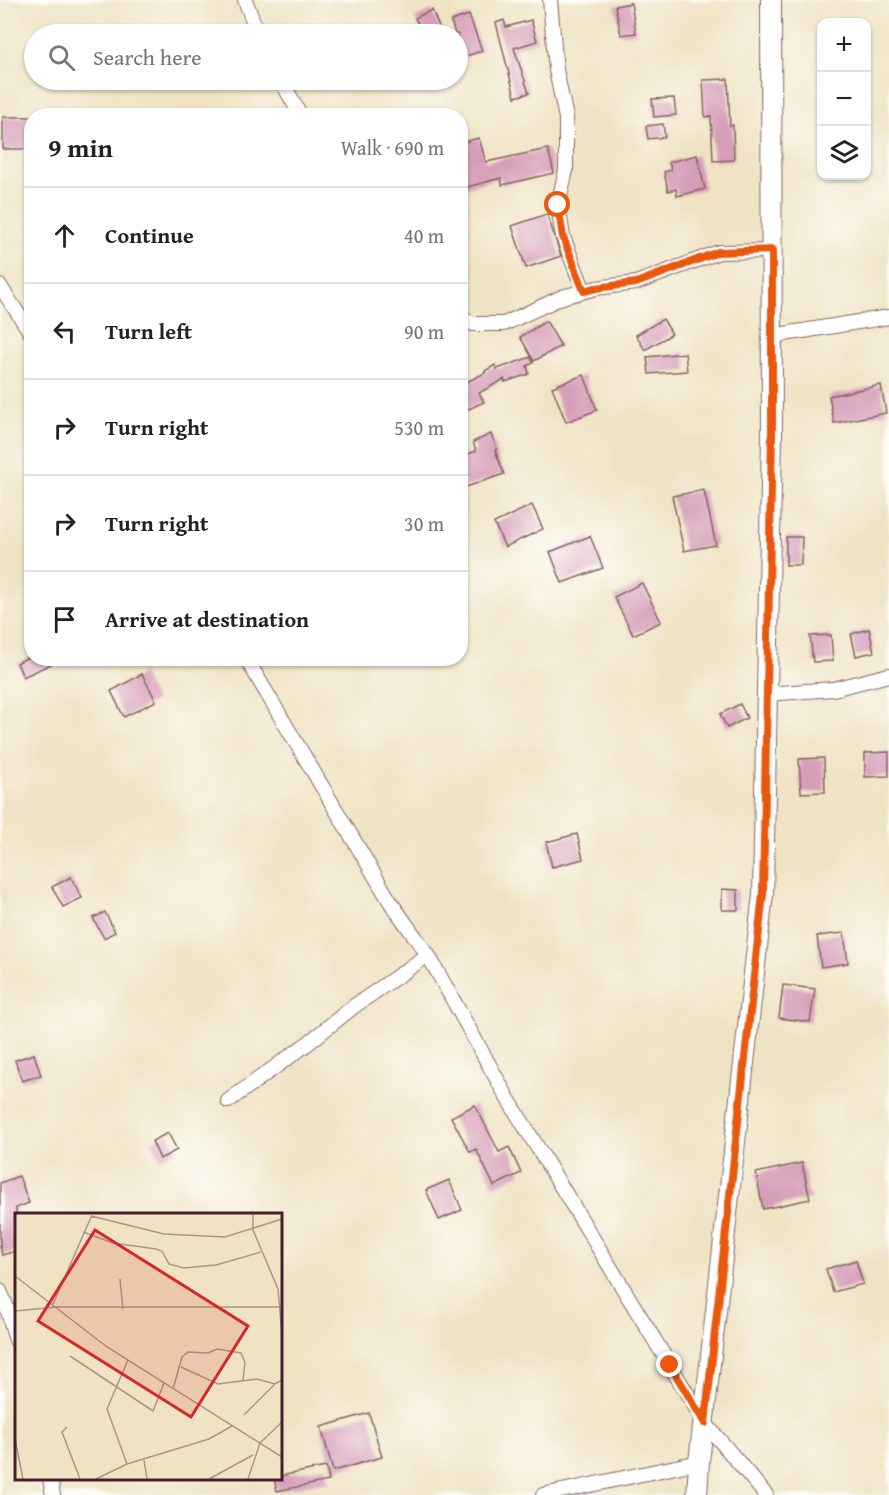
<!DOCTYPE html>
<html lang="en">
<head>
<meta charset="utf-8">
<style>
  :root { --surface:#fff; --page:#f2f2f2; --text:#222; --muted:#767676; --line:#e0e0e0 }
  body { margin:0; font-family:"Gentium Book Plus",serif; background:var(--page); color:var(--text) }
  .controls { position:absolute; right:18px; top:18px; display:grid; overflow:hidden; border-radius:12px; box-shadow:0 2px 4px #0004 }
  .controls button { width:54px; height:54px; display:grid; place-items:center; padding:0; border:0; border-bottom:2px solid var(--line); background:var(--surface); color:var(--text); font:30px sans-serif }
  .stop { position:absolute; width:18px; height:18px; margin:-14px; border:4px solid #ea580c; border-radius:50%; background:#fff }
  .stop.end { background:#ea580c; border-color:#fff; box-shadow:0 2px 6px #0008 }
  .list { margin:0; padding:0; list-style:none }
  h2 { display:flex; justify-content:space-between; align-items:center; height:78px; margin:0; padding:0 24px; font-size:26px }
  h2 small { font-size:20px; font-weight:400; color:var(--muted) }
  .list li { display:grid; grid-template-columns:39px 1fr auto; gap:18px; align-items:center; box-sizing:border-box; height:96px; padding:0 24px; border-top:2px solid var(--line) }
  .list b { display:block; font-size:22px; white-space:nowrap }
  .list em { font-size:20px; font-style:normal; color:var(--muted) }
  .icon { flex:none; width:33px; height:33px; fill:none; stroke:currentColor; stroke-width:2; stroke-linecap:round; stroke-linejoin:round }
  .map { position:relative; flex:none; width:889px; height:1495px; overflow:hidden }
  .search { position:absolute; background:var(--surface); box-shadow:0 2px 4px #0004; left:24px; top:24px; width:444px; height:66px; display:flex; align-items:center; gap:15px; box-sizing:border-box; padding:0 21px; border-radius:33px; color:var(--muted); font-size:22px }
  .panel { position:absolute; background:var(--surface); box-shadow:0 2px 4px #0004; left:24px; top:108px; width:444px; height:558px; border-radius:24px }
  .map>svg:first-child { display:block }
  .building { fill:#d69cb8 }
  .lines { fill:none; stroke-linecap:round; stroke-linejoin:round }
  .minor-casing { stroke:#846461; stroke-width:16 }
  .secondary-casing { stroke:#846461; stroke-width:22 }
  .minor { stroke:#fff; stroke-width:14 }
  .secondary { stroke:#fff; stroke-width:20 }
  .route { stroke:#ea580c; stroke-width:8 }
  .inset-road { fill:none; stroke:#ad9587; stroke-width:1.5 }
  .view { fill:#d62828; fill-opacity:0.15; stroke:#d62828; stroke-width:3 }
  .inset-edge { fill:none; stroke:#4a1f2b; stroke-width:3 }
</style>
</head>
<body>
<div class="map">
<svg width="889" height="1495" viewBox="0 0 889 1495">
  <rect width="100%" height="100%" fill="#fdfcf7"/>
  <filter id="ink" filterUnits="userSpaceOnUse"><feTurbulence type="fractalNoise" baseFrequency=".0167" numOctaves="2"/><feDisplacementMap in="SourceGraphic" scale="12" xChannelSelector="R" yChannelSelector="G"/><feConvolveMatrix kernelMatrix="1 2 1 2 8 2 1 2 1" color-interpolation-filters="sRGB"/></filter>
  <filter id="wash" filterUnits="userSpaceOnUse"><feTurbulence type="fractalNoise" baseFrequency=".008" numOctaves="4" result="noise"/><feDisplacementMap in="SourceGraphic" scale="24" xChannelSelector="R" yChannelSelector="G"/><feGaussianBlur stdDeviation="1.35" result="paint"/><feColorMatrix in="noise" values="0 0 0 0 0 0 0 0 0 0 0 0 0 0 0 0 0 1.4 0 .05"/><feComposite in="paint" operator="in"/></filter>
  <g filter="url(#wash)">
    <rect width="100%" height="100%" fill="#efe3c4"/>
    <g id="blocks">
      <!-- building -->
      <g class="building">
        <path d="M 631,3 L 636,33 L 621,35 L 615,6 Z"/>
        <path d="M 432,10 L 440,29 L 428,34 L 423,34 L 415,18 Z"/>
        <path d="M 469,15 L 482,51 L 463,57 L 458,41 L 458,34 L 455,34 L 451,21 Z"/>
        <path d="M 504,20 L 506,27 L 531,20 L 537,41 L 514,48 L 529,93 L 515,97 L 496,23 Z"/>
        <path d="M 728,79 L 730,126 L 733,125 L 734,160 L 713,161 L 711,116 L 705,117 L 703,80 Z"/>
        <path d="M 674,98 L 676,115 L 654,117 L 652,99 Z"/>
        <rect x="3" y="117" width="29" height="32"/>
        <path d="M 663,124 L 665,137 L 648,139 L 646,126 Z"/>
        <path d="M 479,138 L 486,162 L 548,149 L 554,173 L 502,185 L 501,178 L 460,189 L 460,143 Z"/>
        <path d="M 697,155 L 705,189 L 677,196 L 676,189 L 668,191 L 664,172 L 671,170 L 669,162 Z"/>
        <path d="M 547,214 L 561,256 L 526,268 L 512,226 Z"/>
        <path d="M 663,319 L 672,334 L 645,350 L 636,335 Z"/>
        <path d="M 546,321 L 561,346 L 534,361 L 520,337 Z"/>
        <path d="M 685,353 L 687,371 L 649,374 L 647,357 Z"/>
        <path d="M 531,357 L 533,363 L 527,366 L 529,374 L 505,382 L 504,379 L 479,393 L 484,402 L 460,413 L 460,385 L 485,373 L 485,371 L 495,365 L 497,369 Z"/>
        <path d="M 584,375 L 597,410 L 566,422 L 552,387 Z"/>
        <path d="M 881,385 L 886,413 L 834,423 L 829,396 Z"/>
        <path d="M 491,434 L 497,449 L 495,450 L 504,474 L 466,487 L 460,471 L 460,457 L 476,451 L 473,442 Z"/>
        <path d="M 704,490 L 716,545 L 684,551 L 672,496 Z"/>
        <path d="M 532,505 L 543,529 L 505,547 L 494,523 Z"/>
        <path d="M 590,536 L 603,568 L 562,583 L 550,552 Z"/>
        <path d="M 786,537 L 802,537 L 801,565 L 786,565 Z"/>
        <path d="M 642,583 L 661,622 L 633,635 L 614,597 Z"/>
        <path d="M 869,629 L 874,652 L 856,656 L 851,634 Z"/>
        <path d="M 831,635 L 833,661 L 813,662 L 810,636 Z"/>
        <path d="M 26,658 L 64,658 L 23,677 L 17,663 Z"/>
        <path d="M 142,674 L 156,701 L 124,717 L 111,691 Z"/>
        <path d="M 740,704 L 747,718 L 727,728 L 720,714 Z"/>
        <path d="M 889,752 L 889,776 L 865,777 L 865,753 Z"/>
        <path d="M 824,758 L 825,792 L 801,793 L 799,759 Z"/>
        <path d="M 577,834 L 583,859 L 552,867 L 546,842 Z"/>
        <path d="M 71,877 L 82,898 L 63,907 L 52,887 Z"/>
        <path d="M 722,889 L 738,890 L 738,910 L 722,910 Z"/>
        <path d="M 105,912 L 115,932 L 104,938 L 93,918 Z"/>
        <path d="M 844,933 L 848,963 L 821,967 L 817,936 Z"/>
        <path d="M 783,985 L 815,989 L 810,1022 L 779,1018 Z"/>
        <path d="M 34,1054 L 41,1075 L 22,1081 L 15,1060 Z"/>
        <path d="M 475,1105 L 499,1152 L 509,1147 L 521,1173 L 494,1186 L 476,1149 L 470,1152 L 451,1117 Z"/>
        <path d="M 168,1133 L 177,1150 L 160,1159 L 152,1141 Z"/>
        <path d="M 802,1163 L 810,1199 L 763,1209 L 756,1173 Z"/>
        <path d="M 19,1176 L 29,1203 L 16,1208 L 16,1251 L 2,1255 L 0,1246 L 0,1183 Z"/>
        <path d="M 449,1180 L 462,1210 L 439,1220 L 426,1190 Z"/>
        <path d="M 856,1260 L 863,1284 L 833,1292 L 826,1269 Z"/>
        <path d="M 369,1413 L 382,1457 L 333,1471 L 321,1427 Z"/>
        <path d="M 326,1467 L 329,1481 L 277,1491 L 274,1479 L 280,1479 L 280,1476 Z"/>
      </g>
    </g>
  </g>
  <g filter="url(#ink)">
    <use href="#blocks" fill-opacity="0" stroke="#846461" stroke-width="1.5"/>
    <g class="lines">
      <!-- minor casing -->
      <g class="minor-casing">
        <g id="minor">
          <path d="M 245,0 L 258,34"/>
          <path d="M 550,0 L 556,70 L 566,118 L 566,170 L 558,205 L 563,237 L 584,291"/>
          <path d="M 281,80 L 301,116"/>
          <path d="M 0,286 L 32,335"/>
          <path d="M 460,316 L 473,324 L 504,324 L 562,297 L 596,288 L 636,283 L 719,252 L 772,251"/>
          <path d="M 772,336 L 889,317"/>
          <path d="M 246,658 L 391,903 L 428,955 L 508,1099 L 705,1423 L 766,1495"/>
          <path d="M 767,694 L 833,689 L 889,675"/>
          <path d="M 228,1101 L 307,1044 L 353,1007 L 428,955"/>
          <path d="M 0,1291 L 7,1308 L 16,1340"/>
          <path d="M 50,1478 L 53,1495"/>
          <path d="M 543,1495 L 699,1462"/>
        </g>
      </g>
      <!-- secondary casing -->
      <g class="secondary-casing">
        <path id="secondary" d="M 697,1495 L 699,1462 L 763,894 L 772,435 L 771,0"/>
      </g>
      <!-- minor -->
      <use href="#minor" class="minor"/>
      <!-- secondary -->
      <use href="#secondary" class="secondary"/>
    </g>
  </g>
  <g class="lines" filter="url(#ink)">
    <!-- route -->
    <path class="route" d="M 558,205 L 563,237 L 584,291 L 596,288 L 636,283 L 718,252 L 772,250 L 772,435 L 763,894 L 705,1423 L 670,1365"/>
  </g>
  <!-- overview -->
  <g transform="translate(15 1213)">
    <rect width="267" height="267" fill="#efe3c4"/>
    <path class="inset-road" d="M 238,1 L 238,17 L 263,76 L 267,122M 76,3 L 149,21 L 210,24 L 267,6M 68,19 L 98,30 L 141,36 L 147,38 L 154,51 L 169,55 L 201,52 L 246,39M 0,63 L 92,134 L 267,244M 105,66 L 108,96M 38,91 L 77,2M 0,98 L 42,94 L 267,94M 55,143 L 138,198 L 149,170M 166,154 L 203,171 L 242,166 L 260,171 L 267,167M 158,176 L 167,144 L 173,139 L 193,140 L 202,136 L 226,140 L 230,149 L 228,167M 229,202 L 260,171M 52,214 L 47,219 L 65,266M 0,226 L 8,266M 129,247 L 132,266M 112,251 L 92,196 L 113,147M 81,266 L 112,251 L 194,226 L 217,213M 194,266 L 238,242M 233,266 L 245,230 L 267,209"/>
    <path class="view" d="M 80,17 L 233,113 L 176,204 L 23,108 Z"/>
    <rect width="267" height="267" class="inset-edge"/>
  </g>
</svg>
<div class="controls">
<button>+</button>
<button>−</button>
<button><svg class="icon" aria-label="layers" viewBox="0 0 24 24"><path d="M12 4l9 5-9 5-9-5zM3 14l9 5 9-5"/></svg></button>
</div>
<div class="stop" style="left:558px;top:205px"></div>
<div class="stop end" style="left:670px;top:1365px"></div>
<div class="search"><svg class="icon" aria-label="search" viewBox="0 0 24 24"><circle cx="10" cy="10" r="6"/><path d="M15 15l6 6"/></svg>Search here</div>
<section class="panel">
<h2>9 min<small>Walk · 690 m</small></h2>
<ul class="list">
<li><svg class="icon" aria-label="ahead" viewBox="0 0 24 24"><path d="M12 20V5M6 11l6-6 6 6"/></svg><div><b>Continue</b></div><em>40 m</em></li>
<li><svg class="icon" aria-label="left" viewBox="0 0 24 24"><path d="M17 20v-9H6M10 6l-5 5 5 5"/></svg><div><b>Turn left</b></div><em>90 m</em></li>
<li><svg class="icon" aria-label="right" viewBox="0 0 24 24"><path d="M7 20v-9h11M14 6l5 5-5 5"/></svg><div><b>Turn right</b></div><em>530 m</em></li>
<li><svg class="icon" aria-label="right" viewBox="0 0 24 24"><path d="M7 20v-9h11M14 6l5 5-5 5"/></svg><div><b>Turn right</b></div><em>30 m</em></li>
<li><svg class="icon" aria-label="arrive" viewBox="0 0 24 24"><path d="M6 21V4h12l-3 4 3 4H6"/></svg><div><b>Arrive at destination</b></div></li>
</ul>
</section>
</div>
</body>
</html>
